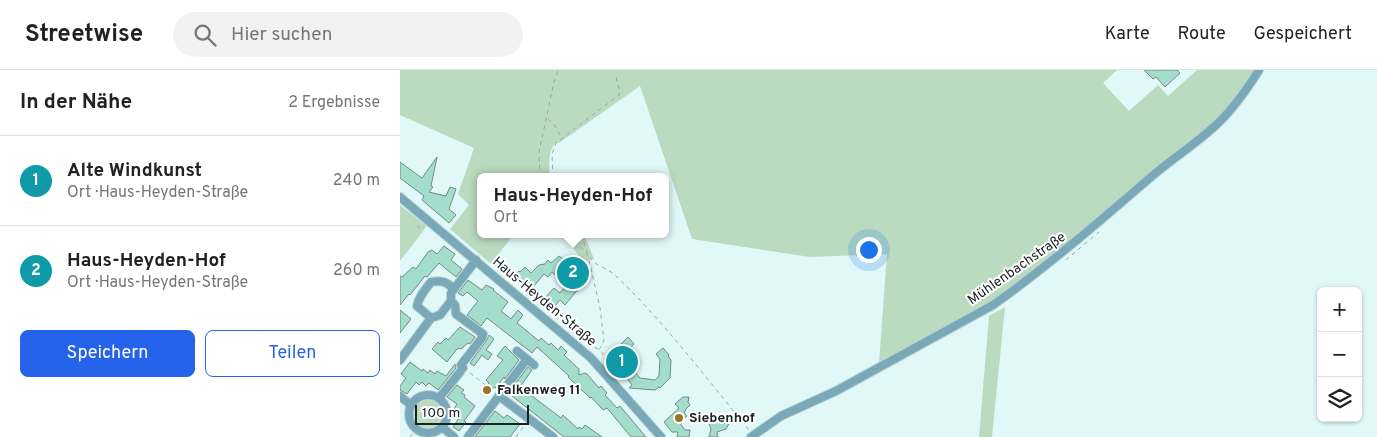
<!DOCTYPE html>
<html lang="de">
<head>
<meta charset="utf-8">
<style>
  :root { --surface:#fff; --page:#f2f2f2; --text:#222; --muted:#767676; --line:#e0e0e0; --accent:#2563eb }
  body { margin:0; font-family:Overpass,sans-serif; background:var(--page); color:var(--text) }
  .controls { position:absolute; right:15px; bottom:15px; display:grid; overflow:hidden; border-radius:8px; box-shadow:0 1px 4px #0004 }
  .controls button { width:45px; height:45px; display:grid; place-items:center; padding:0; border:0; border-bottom:1px solid var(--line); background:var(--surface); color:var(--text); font:25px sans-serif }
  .scale { position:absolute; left:15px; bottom:12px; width:114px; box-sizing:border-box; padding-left:5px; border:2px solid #1a2222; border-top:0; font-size:14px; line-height:18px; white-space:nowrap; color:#1a2222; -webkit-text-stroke:4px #fff; paint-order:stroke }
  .you { position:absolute; left:468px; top:179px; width:18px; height:18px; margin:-12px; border:4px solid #fff; border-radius:50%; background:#1a73e8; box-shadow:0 0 0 8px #1a73e833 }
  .badge { display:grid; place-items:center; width:32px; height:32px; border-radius:50%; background:var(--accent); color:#fff; font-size:16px; font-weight:700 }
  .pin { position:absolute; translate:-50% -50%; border:2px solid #fff; box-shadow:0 1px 5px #0006 }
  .popup { position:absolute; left:77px; top:103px; width:192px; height:65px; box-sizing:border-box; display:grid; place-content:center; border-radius:8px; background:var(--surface); filter:drop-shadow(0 1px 4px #0005); font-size:16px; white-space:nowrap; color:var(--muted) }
  .popup b { font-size:19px; color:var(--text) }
  .popup::after { content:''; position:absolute; left:50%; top:100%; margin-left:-10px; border:10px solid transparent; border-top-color:var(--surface) }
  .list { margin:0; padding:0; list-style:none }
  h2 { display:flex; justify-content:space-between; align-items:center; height:65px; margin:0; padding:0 20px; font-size:21px }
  h2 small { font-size:16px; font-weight:400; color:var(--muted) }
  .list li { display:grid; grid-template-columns:32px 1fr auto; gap:15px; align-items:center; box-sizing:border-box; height:90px; padding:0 20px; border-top:1px solid var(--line) }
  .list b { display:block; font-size:19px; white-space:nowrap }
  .list p { margin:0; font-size:16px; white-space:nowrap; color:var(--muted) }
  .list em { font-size:16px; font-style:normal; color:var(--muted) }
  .actions { display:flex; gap:10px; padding:15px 20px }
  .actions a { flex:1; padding:11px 0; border:1px solid var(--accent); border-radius:8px; text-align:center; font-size:18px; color:var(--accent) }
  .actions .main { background:var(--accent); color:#fff }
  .icon { flex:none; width:28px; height:28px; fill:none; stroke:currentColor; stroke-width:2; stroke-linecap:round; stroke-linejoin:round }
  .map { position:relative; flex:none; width:977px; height:367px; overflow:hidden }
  header { display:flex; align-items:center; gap:30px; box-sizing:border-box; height:70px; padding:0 25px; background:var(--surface); border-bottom:1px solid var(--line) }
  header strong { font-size:24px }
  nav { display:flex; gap:28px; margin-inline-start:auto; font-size:18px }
  .search { width:350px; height:45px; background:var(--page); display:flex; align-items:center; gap:12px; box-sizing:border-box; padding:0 18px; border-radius:28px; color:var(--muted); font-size:19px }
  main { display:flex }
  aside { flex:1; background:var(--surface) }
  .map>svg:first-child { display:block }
  .green { fill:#badbbf }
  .building { fill:#a3ddcb; stroke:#778a84 }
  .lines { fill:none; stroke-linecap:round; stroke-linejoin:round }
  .minor-casing { stroke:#bdd1d1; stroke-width:10 }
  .path { stroke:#97a8a8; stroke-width:1; stroke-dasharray:4 4; stroke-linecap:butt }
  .minor { stroke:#79a9b9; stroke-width:8 }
  .poi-dot { fill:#9e7323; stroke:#fff; stroke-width:2 }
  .labels { text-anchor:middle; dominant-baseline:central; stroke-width:4; stroke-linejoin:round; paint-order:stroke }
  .street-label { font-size:14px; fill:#1a2222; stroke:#fff }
  .poi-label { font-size:14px; font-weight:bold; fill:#1a2222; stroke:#fff; text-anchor:start }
</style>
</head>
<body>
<header>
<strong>Streetwise</strong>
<div class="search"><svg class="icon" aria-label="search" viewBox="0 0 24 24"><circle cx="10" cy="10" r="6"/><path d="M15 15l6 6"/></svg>Hier suchen</div>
<nav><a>Karte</a><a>Route</a><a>Gespeichert</a></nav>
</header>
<main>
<aside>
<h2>In der Nähe<small>2 Ergebnisse</small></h2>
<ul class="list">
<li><span class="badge" style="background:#0f9aa8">1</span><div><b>Alte Windkunst</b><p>Ort · Haus-Heyden-Straße</p></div><em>240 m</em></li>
<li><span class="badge" style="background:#0f9aa8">2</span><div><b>Haus-Heyden-Hof</b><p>Ort · Haus-Heyden-Straße</p></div><em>260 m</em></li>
</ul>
<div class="actions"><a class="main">Speichern</a><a>Teilen</a></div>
</aside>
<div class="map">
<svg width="977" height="367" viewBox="0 0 977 367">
  <rect width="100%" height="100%" fill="#e1f8f8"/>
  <!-- green -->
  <g class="green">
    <path d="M 0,0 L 717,0 L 703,13 L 729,41 L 758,15 L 768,26 L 797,0 L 855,0 L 841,21 L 817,49 L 678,168 L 587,235 L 479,293 L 487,184 L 410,187 L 292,169 L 240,16 L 159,73 L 155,73 C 148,83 149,95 150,107 L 80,107 L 80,164 L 114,164 L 91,194 L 50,159 L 69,135 L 58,124 L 74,78 L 0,45 Z"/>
    <path d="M 0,135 L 27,156 L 0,191 Z"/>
    <path d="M 157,164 L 184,164 L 194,189 L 184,191 L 168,173 Z"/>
    <path d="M 605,237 L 592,367 L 579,367 L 589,246 Z"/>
    <circle cx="28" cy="344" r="14"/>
  </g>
  <!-- building -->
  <g class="building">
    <path d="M 744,0 L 777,0 L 780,3 L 765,17 L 756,7 L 753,9 Z"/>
    <path d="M 37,87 L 31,116 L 33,117 L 29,122 L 46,126 L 50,117 L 56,119 L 49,139 L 56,145 L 49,153 L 22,130 L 24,126 L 0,108 L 0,92 L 22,108 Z"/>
    <path d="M 44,176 L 55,184 L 51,190 L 62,199 L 56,207 L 39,193 L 27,207 L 25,206 L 10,225 L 9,224 L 0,235 L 0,206 L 2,207 L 13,197 L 16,199 L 28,182 L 32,180 L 37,184 Z"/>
    <path d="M 159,186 L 169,194 L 172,190 L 178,195 L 176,198 L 183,203 L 175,212 L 181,216 L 175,223 L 165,235 L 160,230 L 153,238 L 143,230 L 154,218 L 160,223 L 168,213 L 157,203 L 155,205 L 152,202 L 148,207 L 144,204 L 134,216 L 126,210 L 122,215 L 93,194 L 97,189 L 116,204 L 119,201 L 120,202 L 125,197 L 131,203 L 139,195 L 145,194 L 148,190 L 151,193 Z"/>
    <path d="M 68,210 L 82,220 L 86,215 L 94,219 L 93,220 L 108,232 L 101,241 L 111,249 L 118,240 L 123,245 L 117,253 L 139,271 L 141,268 L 149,275 L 151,273 L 158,280 L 161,276 L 167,282 L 164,285 L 179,299 L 179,305 L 185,303 L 187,304 L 199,318 L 201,316 L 207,323 L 205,325 L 217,338 L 220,336 L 246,367 L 231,367 L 207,338 L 203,340 L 191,327 L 190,328 L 186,324 L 168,307 L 169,306 L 137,277 L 132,283 L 87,248 L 81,256 L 67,245 L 78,231 L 67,222 L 63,226 L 58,223 Z"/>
    <path d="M 0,240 L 11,249 L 0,263 Z"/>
    <path d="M 60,257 L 75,267 L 70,274 L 68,273 L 61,279 L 59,278 L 56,280 L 47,292 L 32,279 L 38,272 L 40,274 L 46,268 L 48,270 Z"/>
    <path d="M 89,265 L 94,269 L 86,280 L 92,284 L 88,290 L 82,285 L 74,296 L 70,293 L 86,271 Z"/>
    <path d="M 228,267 L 234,274 L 229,279 L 228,294 L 240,308 L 255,310 L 259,306 L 260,289 L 256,284 L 263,278 L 269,285 L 268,286 L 271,290 L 270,308 L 260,318 L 259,317 L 255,320 L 229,318 L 232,315 L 217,295 L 218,277 Z"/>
    <path d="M 105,276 L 119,290 L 105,309 L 104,307 L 96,318 L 94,317 L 89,323 L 84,320 L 89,313 L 86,310 L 103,290 L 97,286 Z"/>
    <path d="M 10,292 L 22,301 L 23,299 L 28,303 L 30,300 L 35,304 L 37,301 L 46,306 L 55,294 L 56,298 L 38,320 L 29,313 L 26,316 L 22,312 L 19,315 L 16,312 L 7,324 L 0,320 L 0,316 L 6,308 L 1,304 Z"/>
    <path d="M 128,297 L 132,300 L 120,317 L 161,348 L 163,345 L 178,359 L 179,357 L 182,359 L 185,355 L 202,367 L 164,367 L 112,326 L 108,323 Z"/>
    <path d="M 57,315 L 64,320 L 61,323 L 65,325 L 64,327 L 75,336 L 64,351 L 66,352 L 59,361 L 53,357 L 59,348 L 56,345 L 58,342 L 54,339 L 57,334 L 47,327 Z"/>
    <path d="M 283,327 L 289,327 L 288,332 L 290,335 L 286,339 L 284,343 L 287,346 L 282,350 L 281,355 L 285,360 L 290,360 L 289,367 L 277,367 L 278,362 L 272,362 L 264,352 L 279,338 L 275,334 Z"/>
    <path d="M 95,341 L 104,348 L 107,345 L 120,354 L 110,367 L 75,367 Z"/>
    <path d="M 314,348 L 319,350 L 323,349 L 324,353 L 329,354 L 326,359 L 317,362 L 318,367 L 309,367 L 311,359 L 309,354 L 313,352 Z"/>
  </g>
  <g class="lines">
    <!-- minor casing -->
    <g class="minor-casing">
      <g id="minor">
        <path d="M 0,127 L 191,288 L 261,367"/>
        <path d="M 51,231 L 55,235 L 56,244 L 83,264 L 82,268 L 61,295 L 63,298"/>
        <path d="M 31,248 L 17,236 C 19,226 25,220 31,212 C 42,210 47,212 54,219"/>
        <path d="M 117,281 L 134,295"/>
        <path d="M 0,290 L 31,248 L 40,245 L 51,231 L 51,223 L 76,190"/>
        <circle cx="28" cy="344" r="19"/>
        <path d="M 0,326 L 11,335"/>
        <path d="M 99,326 L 153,367"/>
        <path d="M 39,328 L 60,302"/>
        <path d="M 42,357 L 54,367"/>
        <path d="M 68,367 L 127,289"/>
        <path d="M 351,367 L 381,346 L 436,321 L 593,235 C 649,195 700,151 752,106 C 773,88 797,73 817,54 C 834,38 847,19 859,0"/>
      </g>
    </g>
    <!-- path -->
    <g class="path">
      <path d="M 148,49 L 156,57 L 161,68"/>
      <path d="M 140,107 L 139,82 L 154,12 L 158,0"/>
      <path d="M 153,107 L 152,84 L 156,73 L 219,25 L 220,22 L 215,4"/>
      <path d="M 17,156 L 21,159 L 24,157"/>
      <path d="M 171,164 L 188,186 L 200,238 L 204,270 L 201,277 L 197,282"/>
      <path d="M 183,164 C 184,177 188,190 200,196 C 206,199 211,201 216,206 C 265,253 306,308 349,360"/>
      <path d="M 666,190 L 699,162"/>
      <path d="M 187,275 C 197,277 205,281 205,293"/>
      <path d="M 70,303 L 93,321"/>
      <path d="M 10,367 L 16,359"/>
      <path d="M 116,367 L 124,356"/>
    </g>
    <!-- minor -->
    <use href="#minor" class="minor"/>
  </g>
  <!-- markers -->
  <g class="poi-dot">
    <circle cx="87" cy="320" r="5"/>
    <circle cx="279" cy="348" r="5"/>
  </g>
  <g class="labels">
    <!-- street labels -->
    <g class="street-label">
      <text transform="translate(617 199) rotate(-35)">Mühlenbachstraße</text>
      <text transform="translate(144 232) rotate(40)">Haus-Heyden-Straße</text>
    </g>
    <!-- poi labels -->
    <g class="poi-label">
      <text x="97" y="320">Falkenweg 11</text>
      <text x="289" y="348">Siebenhof</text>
    </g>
  </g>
</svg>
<div class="controls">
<button>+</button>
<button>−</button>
<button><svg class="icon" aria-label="layers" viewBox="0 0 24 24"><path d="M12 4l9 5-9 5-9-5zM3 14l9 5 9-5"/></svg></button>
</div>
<div class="scale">100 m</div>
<div class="you"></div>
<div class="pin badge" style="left:222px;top:292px;background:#0f9aa8">1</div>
<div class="pin badge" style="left:173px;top:203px;background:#0f9aa8">2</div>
<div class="popup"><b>Haus-Heyden-Hof</b>Ort</div>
</div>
</main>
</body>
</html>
